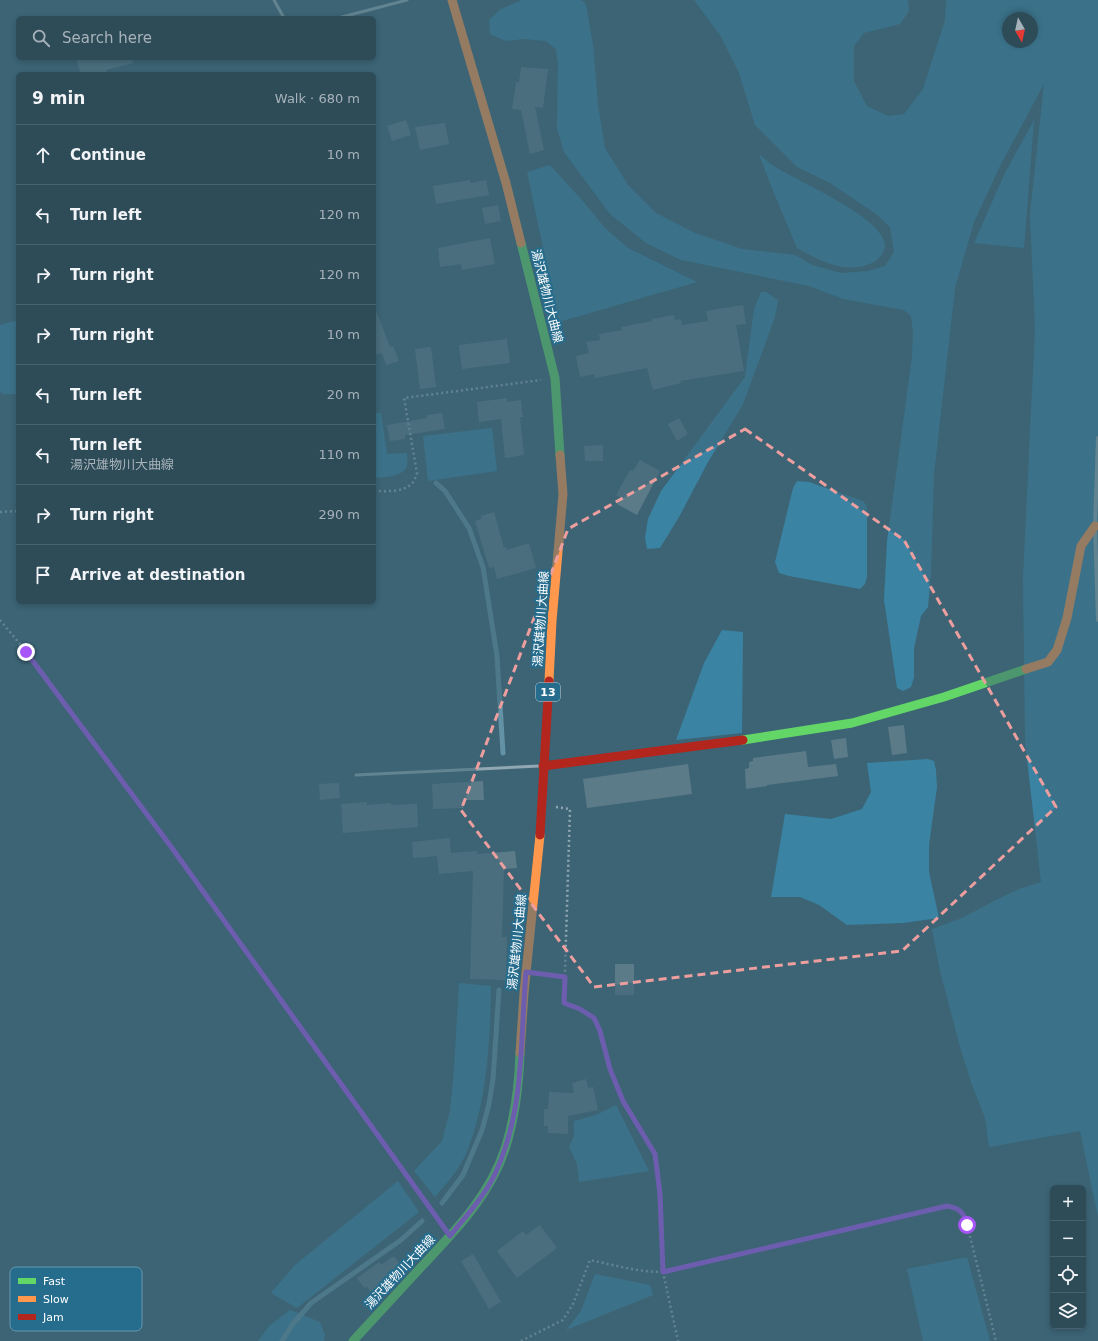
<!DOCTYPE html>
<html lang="en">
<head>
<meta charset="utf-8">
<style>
  :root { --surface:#2e4b58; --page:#36525e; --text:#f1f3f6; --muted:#a7b3ba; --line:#49636e }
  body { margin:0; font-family:"DejaVu Sans","Noto Sans JP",sans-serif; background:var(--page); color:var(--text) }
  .controls { position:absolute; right:12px; bottom:12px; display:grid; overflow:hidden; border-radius:6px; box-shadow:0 2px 6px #0003 }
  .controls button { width:36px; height:36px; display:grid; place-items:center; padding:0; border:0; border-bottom:1px solid var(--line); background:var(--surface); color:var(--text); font:20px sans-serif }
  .compass { position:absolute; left:1002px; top:12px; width:36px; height:36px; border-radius:50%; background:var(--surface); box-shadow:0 2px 6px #0003; rotate:171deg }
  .stop { position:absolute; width:12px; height:12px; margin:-9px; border:3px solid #a855f7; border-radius:50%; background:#fff }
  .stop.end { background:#a855f7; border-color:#fff; box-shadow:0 1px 4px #0008 }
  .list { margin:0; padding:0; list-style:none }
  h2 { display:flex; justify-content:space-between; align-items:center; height:52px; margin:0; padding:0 16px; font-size:17px }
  h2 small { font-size:13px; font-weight:400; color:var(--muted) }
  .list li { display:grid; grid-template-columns:26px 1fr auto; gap:12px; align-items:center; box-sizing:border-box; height:60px; padding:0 16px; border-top:1px solid var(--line) }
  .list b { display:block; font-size:15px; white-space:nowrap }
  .list p { margin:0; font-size:13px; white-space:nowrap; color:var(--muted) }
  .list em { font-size:13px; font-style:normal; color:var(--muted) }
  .icon { flex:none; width:22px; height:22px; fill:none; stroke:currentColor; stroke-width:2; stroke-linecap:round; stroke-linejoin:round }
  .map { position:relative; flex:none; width:1098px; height:1341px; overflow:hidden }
  .search { position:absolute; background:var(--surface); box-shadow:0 2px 6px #0003; left:16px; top:16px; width:360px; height:44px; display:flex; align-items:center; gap:10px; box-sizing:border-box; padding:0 14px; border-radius:6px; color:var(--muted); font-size:15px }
  .panel { position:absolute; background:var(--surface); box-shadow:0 2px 6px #0003; left:16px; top:72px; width:360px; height:532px; border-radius:6px }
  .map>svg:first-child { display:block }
  .green { fill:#3a83a3; fill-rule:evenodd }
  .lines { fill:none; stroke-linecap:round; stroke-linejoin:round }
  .stream { stroke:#6391a5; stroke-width:5 }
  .building { fill:#5c7b88 }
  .path { stroke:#91a8b2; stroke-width:2.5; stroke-dasharray:2 3; stroke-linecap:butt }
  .lane { stroke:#91a8b2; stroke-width:3 }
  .street { stroke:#91a8b2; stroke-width:4 }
  .fast { stroke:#63d668; stroke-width:9 }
  .slow { stroke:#ff974d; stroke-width:9 }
  .jam { stroke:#b3261e; stroke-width:9 }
  .route { stroke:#a855f7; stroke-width:5 }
  .marked { fill:none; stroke:#ed9e9e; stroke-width:3; stroke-dasharray:8 5; stroke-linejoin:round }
  .labels { text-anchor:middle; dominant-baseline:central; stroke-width:4; stroke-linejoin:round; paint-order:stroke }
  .shield { fill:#256c8d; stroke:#bed3dd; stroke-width:1 }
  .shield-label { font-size:11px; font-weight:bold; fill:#fff }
  .street-label { font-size:12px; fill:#fff; stroke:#256c8d }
  .key { fill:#256c8d; stroke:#6698af; stroke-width:1 }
  .key-label { font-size:11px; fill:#fff }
</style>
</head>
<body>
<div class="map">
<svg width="1098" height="1341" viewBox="0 0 1098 1341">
  <rect width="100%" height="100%" fill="#3d6475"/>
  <!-- green -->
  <g class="green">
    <path d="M 522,0 L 581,0 L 586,4 L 593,45 L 598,105 L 605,148 L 628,185 L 656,213 L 695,233 L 742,249 L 795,255 L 812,265 L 841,273 L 868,271 L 885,266 L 894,252 L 890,227 L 876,214 L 830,183 L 797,167 L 755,125 L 739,73 L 720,35 L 694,0 L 908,0 L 909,11 L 900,24 L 864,33 L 854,46 L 854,81 L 867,106 L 888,116 L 904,114 L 923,89 L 945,20 L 946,0 L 1098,0 L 1098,1217 L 1080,1131 L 989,1147 L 985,1118 L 972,1085 L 960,1047 L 940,971 L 932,929 L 962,918 L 996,900 L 1019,889 L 1041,882 L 1025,741 L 1023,578 L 1035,329 L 1030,214 L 1044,84 L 1000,166 L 974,222 L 955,288 L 934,474 L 931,574 L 928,607 L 921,616 L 914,648 L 914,677 L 911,687 L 903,691 L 897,688 L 884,600 L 887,541 L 912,357 L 913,332 L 911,316 L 904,310 L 843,299 L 809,286 L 681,260 L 646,243 L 610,214 L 564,152 L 557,128 L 558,63 L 556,49 L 546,41 L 524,39 L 506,41 L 490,34 L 489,20 L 501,9 ZM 1008,18 L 1032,18 L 1032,42 L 1008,42 Z"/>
    <path d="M 1034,120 L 1024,248 L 974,243 L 1004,175 Z"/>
    <path d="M 759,154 C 763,157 767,161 771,164 C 793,180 883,216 885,245 C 885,252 879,259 874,262 C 847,276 821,261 797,248 L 771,186 Z"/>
    <path d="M 550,165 L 581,199 L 605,228 L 628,248 L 697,282 L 559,322 L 527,172 Z"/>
    <path d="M 761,292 L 766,292 L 778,300 L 775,317 L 743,404 L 708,462 L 679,517 L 660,548 L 647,549 L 645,538 L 648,519 L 661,491 L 745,377 L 754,309 Z"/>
    <path d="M 18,320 L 18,394 L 4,394 L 0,392 L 0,325 Z"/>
    <path d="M 374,413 L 381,413 L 387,454 L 407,453 C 407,457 408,462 407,466 C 403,477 384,477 374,478 Z"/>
    <path d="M 492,428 L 497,471 L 428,481 L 423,436 Z"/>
    <path d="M 797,481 L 809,482 L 863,501 L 867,506 L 867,577 L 865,584 L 860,589 L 789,576 L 779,573 L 775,562 L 793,488 Z"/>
    <path d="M 722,630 L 743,632 L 742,733 L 676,740 L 704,663 Z"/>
    <path d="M 928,759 L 934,761 L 936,770 L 937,787 L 929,845 L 929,872 L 939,918 L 903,923 L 847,925 L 819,905 L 800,897 L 771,897 L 785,814 L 831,819 L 862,809 L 871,792 L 867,763 Z"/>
    <path d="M 459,983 L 491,986 C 490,1037 488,1089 472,1138 C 469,1144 468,1152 464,1158 C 456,1173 446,1184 435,1197 L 414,1171 L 442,1141 L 450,1111 L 454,1070 Z"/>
    <path d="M 616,1105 L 649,1171 L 579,1182 L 577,1164 L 569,1147 L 574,1136 L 574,1121 L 596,1115 Z"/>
    <path d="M 398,1181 L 419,1212 L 297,1308 L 271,1293 L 295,1265 Z"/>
    <path d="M 967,1257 L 990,1341 L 923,1341 L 907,1269 Z"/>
    <path d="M 595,1274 L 650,1285 L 653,1295 L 566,1330 L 581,1311 Z"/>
    <path d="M 290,1310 L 320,1322 L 325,1335 L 324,1341 L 258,1341 L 269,1326 Z"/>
  </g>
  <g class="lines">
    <!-- stream -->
    <g class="stream">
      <path d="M 436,483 L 445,491 L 469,528 L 483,567 L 497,656 L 503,753"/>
      <path d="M 442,1203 L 463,1175 L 482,1130 L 489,1104 L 493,1079 L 499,990"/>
      <path d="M 282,1341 L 292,1325 L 311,1303 L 401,1240 L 422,1221"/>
    </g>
  </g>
  <!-- building -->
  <g class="building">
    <path d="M 76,58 L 132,58 L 133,63 L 106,70 L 107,74 L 81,74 Z"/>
    <path d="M 521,67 L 548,69 L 543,108 L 535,107 L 544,150 L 530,154 L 521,110 L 512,109 L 516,82 L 519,82 Z"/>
    <path d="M 406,120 L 411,135 L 392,141 L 387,126 Z"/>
    <path d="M 445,123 L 449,144 L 420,150 L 415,127 Z"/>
    <path d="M 470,180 L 471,183 L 486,180 L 489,195 L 436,204 L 433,186 Z"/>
    <path d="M 498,205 L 501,221 L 485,224 L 482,208 Z"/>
    <path d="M 490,238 L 495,264 L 462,270 L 461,264 L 440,267 L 438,248 Z"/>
    <path d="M 743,305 L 746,324 L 736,325 L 744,371 L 680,381 L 681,383 L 653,390 L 647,368 L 595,378 L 594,374 L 580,377 L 576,356 L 589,353 L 586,342 L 600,340 L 599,334 L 622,330 L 621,327 L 652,321 L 652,319 L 674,315 L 675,320 L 681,319 L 682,325 L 708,321 L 706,311 Z"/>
    <path d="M 374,308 L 375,308 L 390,347 L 393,346 L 399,361 L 386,365 L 382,353 L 374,355 Z"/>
    <path d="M 507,339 L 510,363 L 462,369 L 459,345 Z"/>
    <path d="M 431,347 L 436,387 L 420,389 L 415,349 Z"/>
    <path d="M 507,398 L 507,402 L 521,400 L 523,417 L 520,417 L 524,455 L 505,458 L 501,419 L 479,422 L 477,402 Z"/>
    <path d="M 442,413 L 445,429 L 405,435 L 405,439 L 390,441 L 387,425 L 427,418 L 427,415 Z"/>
    <path d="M 679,418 L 688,434 L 677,441 L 668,424 Z"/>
    <path d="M 603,445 L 603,461 L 585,461 L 584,446 Z"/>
    <path d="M 640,460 L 660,471 L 637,515 L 617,504 L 621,498 L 616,495 L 630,470 L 633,471 Z"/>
    <path d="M 494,512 L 504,548 L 506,547 L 507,550 L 529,543 L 536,568 L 497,579 L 494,567 L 489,568 L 475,521 L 481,519 L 481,516 Z"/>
    <path d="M 904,725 L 907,753 L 892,755 L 888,727 Z"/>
    <path d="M 846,738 L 848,757 L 834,759 L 831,740 Z"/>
    <path d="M 806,751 L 808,767 L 836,764 L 838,776 L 767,785 L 767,786 L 746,789 L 745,769 L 749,768 L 749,762 L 753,761 L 753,758 Z"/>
    <path d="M 688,764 L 692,794 L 587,808 L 583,779 Z"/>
    <path d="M 483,781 L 484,800 L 463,800 L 463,808 L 433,809 L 432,784 Z"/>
    <path d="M 339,783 L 340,798 L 320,800 L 319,784 Z"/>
    <path d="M 367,802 L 367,805 L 391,803 L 391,805 L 417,804 L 418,827 L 343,833 L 341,804 Z"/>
    <path d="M 450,838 L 451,853 L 477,851 L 477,854 L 515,851 L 517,868 L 504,869 L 502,937 L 507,937 L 506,980 L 470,979 L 473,871 L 439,874 L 437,856 L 413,858 L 412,842 Z"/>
    <rect x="615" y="964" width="19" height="31"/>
    <path d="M 586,1079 L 588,1088 L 593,1087 L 598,1110 L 568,1116 L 568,1134 L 548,1133 L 548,1126 L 544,1126 L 544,1109 L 548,1109 L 549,1092 L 574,1093 L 572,1083 Z"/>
    <path d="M 540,1225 L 557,1248 L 517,1278 L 497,1251 L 523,1231 L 526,1235 Z"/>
    <path d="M 473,1254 L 501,1302 L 489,1309 L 461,1261 Z"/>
    <path d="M 394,1256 L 402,1267 L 392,1275 L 393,1277 L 371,1293 L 367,1287 L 364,1288 L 357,1278 L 379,1262 L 381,1265 Z"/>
  </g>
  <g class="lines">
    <!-- path -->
    <g class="path">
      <path d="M 374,491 C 386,491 405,493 413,482 C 415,479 416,476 417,473 L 404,398 L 541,380"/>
      <path d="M 0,512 L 18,511"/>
      <path d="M 0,620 L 38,666 L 172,848 L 442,1224"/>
      <path d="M 556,807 L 570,809 L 564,1003 L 580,1009 L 594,1018 L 600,1031 L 610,1069 L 623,1101 L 655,1154 L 660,1194 L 663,1272 L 678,1341"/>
      <path d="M 540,974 L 565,977"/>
      <path d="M 521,1341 L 563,1320 L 573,1304 L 590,1260 C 614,1265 638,1272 663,1272 L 947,1207 L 956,1208 L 965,1216 L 996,1341"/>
    </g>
    <!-- lane -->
    <g class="lane">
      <path d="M 274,0 L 284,18"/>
      <path d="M 338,18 L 407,0"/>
      <path d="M 356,775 L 539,766"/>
    </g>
    <!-- street -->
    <path class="street" d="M 1098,438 L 1095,526 L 1098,620"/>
    <!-- fast -->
    <g class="fast">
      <path d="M 521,243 L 555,378 L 560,455"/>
      <path d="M 743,740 L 852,723 L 944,697 L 1026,669"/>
      <path d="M 353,1341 C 376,1316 400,1290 423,1265 C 456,1230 490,1195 505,1149 C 515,1118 519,1085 520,1053"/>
    </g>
    <!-- slow -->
    <g class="slow">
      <path d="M 452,0 L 506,183 L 521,243"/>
      <path d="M 1026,669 L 1048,662 L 1057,650 L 1067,618 L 1081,546 L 1095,526"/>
      <path d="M 549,681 L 552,621 L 563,494 L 560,455"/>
      <path d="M 520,1053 L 524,993 L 540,835"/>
    </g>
    <!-- jam -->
    <g class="jam">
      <path d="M 543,766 L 743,740"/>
      <path d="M 540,835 L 549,681"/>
    </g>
  </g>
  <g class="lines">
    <!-- route -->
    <path class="route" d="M 26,652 L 172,848 L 450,1236 C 466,1216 484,1197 495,1174 C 525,1110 520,1041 526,972 L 565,977 L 564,1003 L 580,1009 L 594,1018 L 600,1031 L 610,1069 L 623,1101 L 655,1154 L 660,1194 L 663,1272 L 947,1206 C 960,1208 964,1213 967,1225"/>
  </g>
  <!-- marked area -->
  <path d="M0 0H1098V1341H0ZM 745,429 L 904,540 L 1056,807 L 902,951 L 594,987 L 461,810 L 568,529 Z" fill="#3d6475" fill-opacity=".55" fill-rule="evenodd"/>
  <path class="marked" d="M 745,429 L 904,540 L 1056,807 L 902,951 L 594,987 L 461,810 L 568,529 Z"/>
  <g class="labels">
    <!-- shield labels -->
    <rect class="shield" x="536" y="683" width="24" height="18" rx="3"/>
    <g class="shield-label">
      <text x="548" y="692">13</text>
    </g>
    <!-- street labels -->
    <g class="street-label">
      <text transform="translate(547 296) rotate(76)">湯沢雄物川大曲線</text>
      <text transform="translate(541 619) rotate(-86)">湯沢雄物川大曲線</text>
      <text transform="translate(517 942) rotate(-84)">湯沢雄物川大曲線</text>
      <text transform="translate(400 1272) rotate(-47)">湯沢雄物川大曲線</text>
    </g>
  </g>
  <!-- legend -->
  <rect x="10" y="1267" width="132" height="64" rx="6" class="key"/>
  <rect x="18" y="1278" width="18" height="6" fill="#63d668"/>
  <rect x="18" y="1296" width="18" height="6" fill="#ff974d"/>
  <rect x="18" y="1314" width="18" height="6" fill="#b3261e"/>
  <g class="key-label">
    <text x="43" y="1285">Fast</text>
    <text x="43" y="1303">Slow</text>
    <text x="43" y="1321">Jam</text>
  </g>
</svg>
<div class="controls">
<button>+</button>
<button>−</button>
<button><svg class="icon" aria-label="locate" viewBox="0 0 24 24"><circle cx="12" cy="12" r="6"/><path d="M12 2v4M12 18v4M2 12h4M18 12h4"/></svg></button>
<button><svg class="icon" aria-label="layers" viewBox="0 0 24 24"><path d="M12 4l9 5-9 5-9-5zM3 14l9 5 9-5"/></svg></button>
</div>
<svg class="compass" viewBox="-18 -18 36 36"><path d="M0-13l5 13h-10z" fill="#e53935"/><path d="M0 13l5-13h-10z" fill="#a7b3ba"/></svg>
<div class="stop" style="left:967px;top:1225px"></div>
<div class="stop end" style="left:26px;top:652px"></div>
<div class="search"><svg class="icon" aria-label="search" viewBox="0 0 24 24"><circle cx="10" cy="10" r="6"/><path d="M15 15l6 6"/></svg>Search here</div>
<section class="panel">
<h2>9 min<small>Walk · 680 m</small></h2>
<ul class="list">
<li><svg class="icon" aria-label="ahead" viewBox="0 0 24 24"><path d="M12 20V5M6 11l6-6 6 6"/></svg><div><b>Continue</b></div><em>10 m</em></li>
<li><svg class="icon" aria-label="left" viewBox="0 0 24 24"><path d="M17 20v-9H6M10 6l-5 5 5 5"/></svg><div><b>Turn left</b></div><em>120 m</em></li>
<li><svg class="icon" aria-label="right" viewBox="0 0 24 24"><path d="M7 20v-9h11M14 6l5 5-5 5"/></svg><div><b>Turn right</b></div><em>120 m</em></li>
<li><svg class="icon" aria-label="right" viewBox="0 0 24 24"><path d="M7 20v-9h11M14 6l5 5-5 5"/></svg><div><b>Turn right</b></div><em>10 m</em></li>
<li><svg class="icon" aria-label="left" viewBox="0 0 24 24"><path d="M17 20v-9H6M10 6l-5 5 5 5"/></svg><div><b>Turn left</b></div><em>20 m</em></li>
<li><svg class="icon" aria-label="left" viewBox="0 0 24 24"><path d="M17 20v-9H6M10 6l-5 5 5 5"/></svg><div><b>Turn left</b><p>湯沢雄物川大曲線</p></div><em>110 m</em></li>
<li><svg class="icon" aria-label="right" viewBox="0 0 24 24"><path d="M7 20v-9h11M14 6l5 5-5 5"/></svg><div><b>Turn right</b></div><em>290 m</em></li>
<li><svg class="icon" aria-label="arrive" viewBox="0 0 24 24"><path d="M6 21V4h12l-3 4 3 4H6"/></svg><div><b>Arrive at destination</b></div></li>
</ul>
</section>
</div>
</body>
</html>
